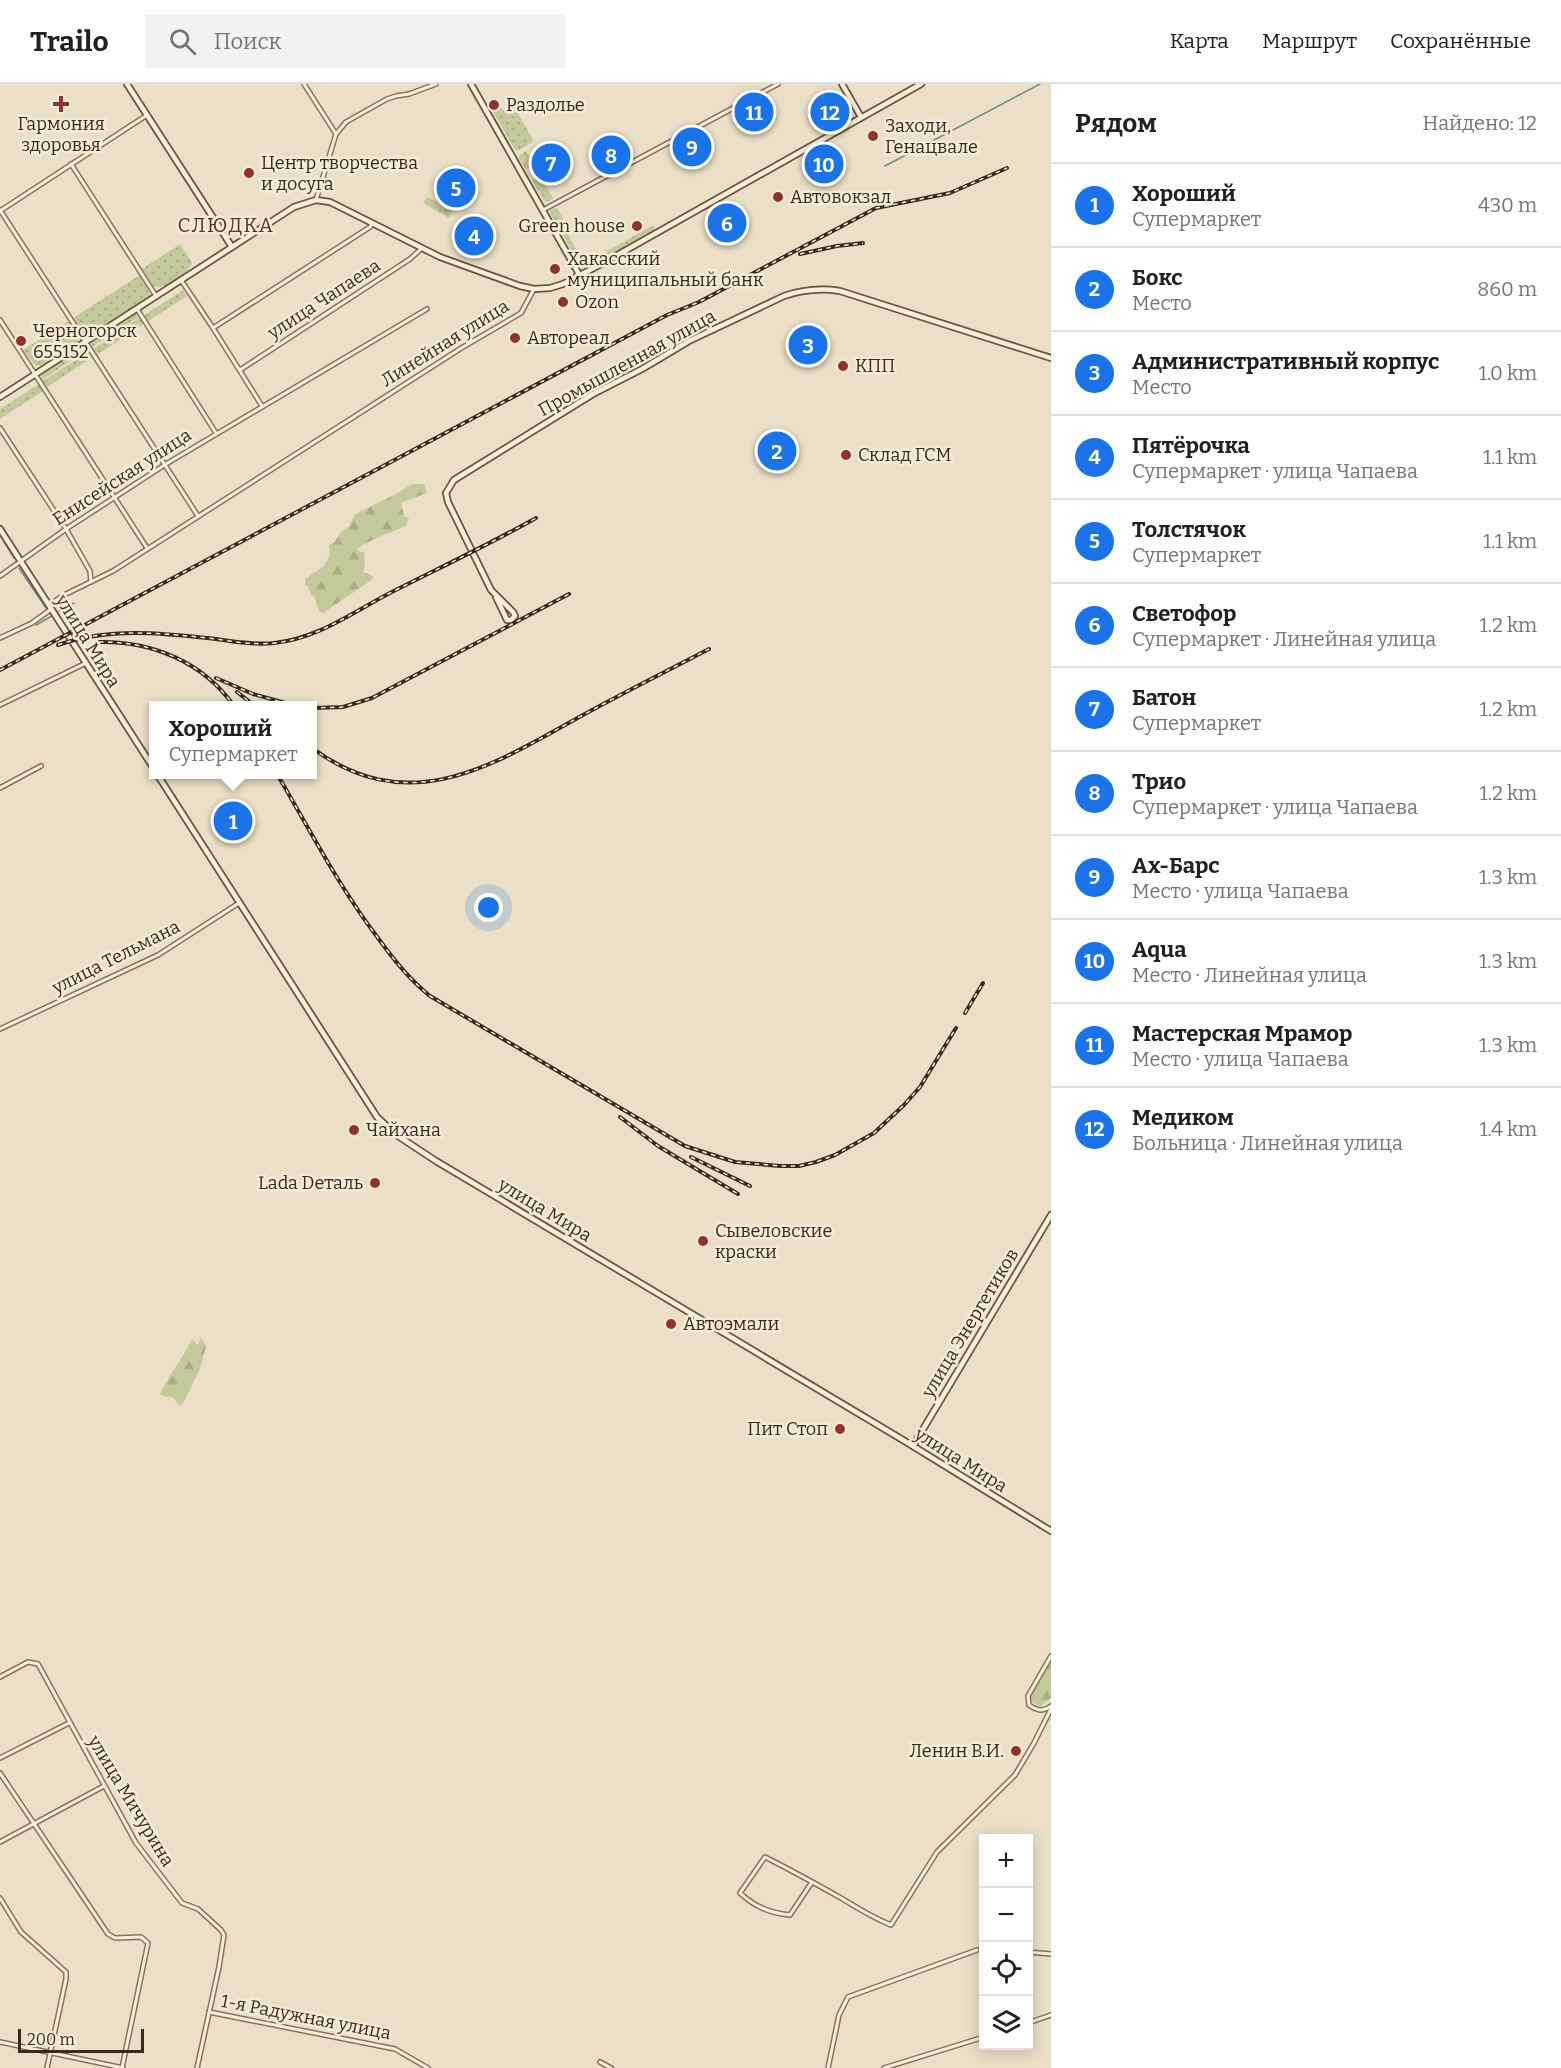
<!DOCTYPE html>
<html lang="ru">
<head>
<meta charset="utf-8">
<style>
  :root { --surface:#fff; --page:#f2f2f2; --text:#202124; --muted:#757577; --line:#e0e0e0; --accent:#1a73e8 }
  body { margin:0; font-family:Bitter,serif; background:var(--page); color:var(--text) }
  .controls { position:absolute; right:18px; bottom:18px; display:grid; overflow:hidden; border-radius:0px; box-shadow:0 3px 15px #0003 }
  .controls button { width:54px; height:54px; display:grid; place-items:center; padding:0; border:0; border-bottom:2px solid var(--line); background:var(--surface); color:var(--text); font:30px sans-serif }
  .scale { position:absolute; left:18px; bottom:15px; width:126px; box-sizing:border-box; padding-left:6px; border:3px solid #372b20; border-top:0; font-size:16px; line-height:21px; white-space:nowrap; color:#372b20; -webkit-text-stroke:4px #f3ebd6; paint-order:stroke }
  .you { position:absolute; left:489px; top:824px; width:21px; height:21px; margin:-15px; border:4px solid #fff; border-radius:50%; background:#1a73e8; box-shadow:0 0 0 9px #1a73e833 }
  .badge { display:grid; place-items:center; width:39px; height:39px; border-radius:50%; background:var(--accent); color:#fff; font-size:20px; font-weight:700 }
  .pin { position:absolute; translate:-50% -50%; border:3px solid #fff; box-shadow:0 2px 6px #0006 }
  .popup { position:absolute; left:149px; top:617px; width:168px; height:78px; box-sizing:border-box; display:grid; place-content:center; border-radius:0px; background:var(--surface); filter:drop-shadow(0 2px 4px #0005); font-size:20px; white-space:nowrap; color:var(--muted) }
  .popup b { font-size:22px; color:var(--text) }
  .popup::after { content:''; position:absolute; left:50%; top:100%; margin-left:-12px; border:12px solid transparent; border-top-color:var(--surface) }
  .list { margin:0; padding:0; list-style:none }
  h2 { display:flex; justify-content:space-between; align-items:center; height:78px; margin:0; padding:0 24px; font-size:26px }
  h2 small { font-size:20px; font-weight:400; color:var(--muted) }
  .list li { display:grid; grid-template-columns:39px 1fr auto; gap:18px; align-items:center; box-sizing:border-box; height:84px; padding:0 24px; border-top:2px solid var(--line) }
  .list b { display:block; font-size:22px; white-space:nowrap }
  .list p { margin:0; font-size:20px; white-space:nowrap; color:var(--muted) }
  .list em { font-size:20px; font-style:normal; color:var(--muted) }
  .icon { flex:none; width:33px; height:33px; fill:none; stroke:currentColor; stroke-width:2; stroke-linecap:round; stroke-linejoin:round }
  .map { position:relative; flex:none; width:1051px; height:1984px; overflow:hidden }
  header { display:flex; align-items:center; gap:36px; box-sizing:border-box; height:84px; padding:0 30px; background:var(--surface); border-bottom:2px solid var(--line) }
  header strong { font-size:28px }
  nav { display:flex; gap:33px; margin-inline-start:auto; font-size:21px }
  .search { width:420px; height:54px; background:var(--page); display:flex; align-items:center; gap:15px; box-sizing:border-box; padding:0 21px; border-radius:0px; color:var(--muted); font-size:22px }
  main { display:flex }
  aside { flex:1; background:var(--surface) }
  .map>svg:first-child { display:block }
  .grass { fill:url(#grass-dots) }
  .forest { fill:url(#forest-firs) }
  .park { fill:url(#park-crowns) }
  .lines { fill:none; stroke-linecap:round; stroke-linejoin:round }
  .stream { stroke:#6f8d86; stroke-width:1.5 }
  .street-casing { stroke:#86735e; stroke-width:6 }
  .secondary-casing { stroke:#685441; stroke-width:8 }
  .street { stroke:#f7eeda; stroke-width:3 }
  .secondary { stroke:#f7eeda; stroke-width:4.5 }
  .rail-casing { stroke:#372b20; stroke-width:4 }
  .rail { stroke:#f3ebd6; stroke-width:1.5; stroke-dasharray:4.5; stroke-linecap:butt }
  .poi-dot { fill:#913232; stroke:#f3ebd6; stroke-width:2 }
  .labels { text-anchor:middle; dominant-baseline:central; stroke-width:5; stroke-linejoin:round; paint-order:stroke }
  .poi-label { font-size:18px; fill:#372b20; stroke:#f3ebd6; text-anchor:start }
  .street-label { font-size:18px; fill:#372b20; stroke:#f3ebd6 }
  .neighbourhood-label { font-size:20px; letter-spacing:1.5px; fill:#613023; stroke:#f3ebd6 }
</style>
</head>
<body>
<header>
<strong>Trailo</strong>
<div class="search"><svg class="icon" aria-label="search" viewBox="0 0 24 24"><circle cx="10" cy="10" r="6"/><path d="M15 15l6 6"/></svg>Поиск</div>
<nav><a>Карта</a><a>Маршрут</a><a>Сохранённые</a></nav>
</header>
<main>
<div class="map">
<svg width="1051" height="1984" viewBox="0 0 1051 1984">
  <defs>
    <pattern id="grass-dots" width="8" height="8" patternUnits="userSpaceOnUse" patternTransform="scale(1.5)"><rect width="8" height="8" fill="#c4c99b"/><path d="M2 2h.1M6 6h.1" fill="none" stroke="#a9ad85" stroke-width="1.8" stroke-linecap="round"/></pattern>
    <pattern id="forest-firs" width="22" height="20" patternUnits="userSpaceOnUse" patternTransform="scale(1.5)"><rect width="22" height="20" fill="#c4c99b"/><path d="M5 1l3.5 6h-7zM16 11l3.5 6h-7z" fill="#a9ad85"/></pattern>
    <pattern id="park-crowns" width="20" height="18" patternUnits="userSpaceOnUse" patternTransform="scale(1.5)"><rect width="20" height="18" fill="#c4c99b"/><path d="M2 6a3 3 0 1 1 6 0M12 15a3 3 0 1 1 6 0" fill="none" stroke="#a9ad85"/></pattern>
  </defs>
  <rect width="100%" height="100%" fill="#ebe0c7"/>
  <!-- grass -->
  <g class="grass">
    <path d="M 514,22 L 532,54 L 533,58 L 519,66 L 515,66 L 493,28 L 501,23 L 503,26 Z"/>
    <path d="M 526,67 L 553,114 L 547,118 L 544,117 L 532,97 L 535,93 L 530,84 L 525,85 L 519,74 L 520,71 Z"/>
    <path d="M 554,124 L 558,125 L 563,135 L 561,138 L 582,176 L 587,178 L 598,173 L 600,177 L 588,181 L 578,177 L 550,129 L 550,126 Z"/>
    <path d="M 653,141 L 655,145 L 606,174 L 603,173 L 604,169 Z"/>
    <path d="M 180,160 L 192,179 C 188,190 167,204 154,203 L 142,185 Z"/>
    <path d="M 140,191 L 149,205 L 150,212 L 88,251 L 84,250 L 73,234 Z"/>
    <path d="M 183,206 L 187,212 L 147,238 L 143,232 Z"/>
    <path d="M 134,230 L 139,233 L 92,263 L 92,258 Z"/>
    <path d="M 139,234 L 144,240 L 97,271 L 93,265 Z"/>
    <path d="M 69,237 L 78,251 L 79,258 L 39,282 L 35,281 L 23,266 Z"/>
    <path d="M 82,264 L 87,266 L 42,296 L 41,291 Z"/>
    <path d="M 88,268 L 92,274 L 47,303 L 43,297 Z"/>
    <path d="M 39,300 L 43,307 L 0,335 L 0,325 Z"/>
  </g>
  <!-- forest -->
  <g class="forest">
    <path d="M 412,400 L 424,400 L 427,409 L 401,419 L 404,432 L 409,434 L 406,442 C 396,446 363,459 357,465 L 360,468 L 364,468 L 365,480 L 363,488 L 373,492 L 373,495 L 323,529 L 319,527 L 314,512 L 311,511 L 308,502 L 305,501 L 305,495 L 324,482 L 330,471 L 329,461 L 334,459 L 340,449 L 349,442 L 355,430 L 394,411 Z"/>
    <path d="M 201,1253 L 206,1262 L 200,1285 L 182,1321 L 179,1322 L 174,1314 L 160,1311 C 168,1291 183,1275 192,1255 L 198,1261 Z"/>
    <path d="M 1051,1575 L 1051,1614 L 1040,1623 L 1032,1618 L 1030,1613 Z"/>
  </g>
  <!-- park -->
  <path class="park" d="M 427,113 L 453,127 L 449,134 L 423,119 Z"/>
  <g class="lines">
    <!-- stream -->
    <g class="stream">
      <path d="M 885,82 L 1040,0"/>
      <path d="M 0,451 L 14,474"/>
      <path d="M 19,484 L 46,524"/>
      <path d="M 59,527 L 74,519"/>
      <path d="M 36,541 L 52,532"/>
    </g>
    <!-- street casing -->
    <g class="street-casing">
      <g id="street">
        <path d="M 304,0 L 336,50"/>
        <path d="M 71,80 L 156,212"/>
        <path d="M 316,116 L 336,50 L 346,38 L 387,15 L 396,12 L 409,10 L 436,0"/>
        <path d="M 0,126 L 198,432"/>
        <path d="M 543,126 L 778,0"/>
        <path d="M 0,127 L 147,31"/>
        <path d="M 181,196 L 213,244 L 262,322"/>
        <path d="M 137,225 L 216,349"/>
        <path d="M 0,236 L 147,464"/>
        <path d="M 213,244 L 370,143 L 373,139"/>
        <path d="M 240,286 L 410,175 L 422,164"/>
        <path d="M 0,344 L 66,445 L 90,487 L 91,498"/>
        <path d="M 0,492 L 66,445 L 166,380 L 427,225"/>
        <path d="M 49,521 L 64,511 L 113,487 L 463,263 L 521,229 L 534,205"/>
        <path d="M 0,554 L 32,539 L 50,526"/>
        <path d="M 0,621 L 86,579"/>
        <path d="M 0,704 L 41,682"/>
        <path d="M 0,945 L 158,871 L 239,819"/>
        <path d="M 1051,1572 L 1028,1612 L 1029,1621 C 1038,1627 1042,1628 1051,1622"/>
        <path d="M 0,1593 L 28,1578 L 38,1580 L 136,1759 L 182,1819 L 198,1825 L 221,1846 L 224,1851 L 219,1883 L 197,1984"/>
        <path d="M 0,1674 L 69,1639"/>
        <path d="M 0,1689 L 108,1850 L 115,1854 L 141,1853 L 148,1859 L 122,1984"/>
        <path d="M 0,1758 L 104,1702"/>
        <path d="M 812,1798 L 790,1831 C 770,1829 755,1823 740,1809 L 765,1773 C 791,1786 816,1800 841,1814 C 857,1824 874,1834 891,1841 L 937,1768 L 1015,1691 L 1034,1659 L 1051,1625"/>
        <path d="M 0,1814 L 21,1848 L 66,1888 L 66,1895 L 47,1984"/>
        <path d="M 1028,1868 L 1051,1870"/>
        <path d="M 209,1928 L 395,1965 L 428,1984"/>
        <path d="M 1028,1939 L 1051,1931"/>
        <path d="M 0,1958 L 123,1984"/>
        <path d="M 600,1978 L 611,1984"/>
        <path d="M 828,1984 L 839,1931 L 848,1913 L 977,1866"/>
        <path d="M 884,1984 L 984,1953"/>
      </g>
    </g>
    <!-- secondary casing -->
    <g class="secondary-casing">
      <g id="secondary">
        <path d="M 127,0 L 232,163"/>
        <path d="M 471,0 L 580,192"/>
        <path d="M 842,0 L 861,33"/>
        <path d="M 0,313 L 294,123 L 316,116 L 330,118 L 440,173 L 520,202 L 534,205 L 550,204 L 563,200 L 605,178 L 921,0"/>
        <path d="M 0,445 L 154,685"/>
        <path d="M 496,513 L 507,536 L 511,536 L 515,532 L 513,528 L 491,506 L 448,418 L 446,409 L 454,396 L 593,310 L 642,285 L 689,257 L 784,212 C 802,206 821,204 840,207 L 1051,274"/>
        <path d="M 157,690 L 377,1033 L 395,1050 L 436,1077 L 903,1356 L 1051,1447"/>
        <path d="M 913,1362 L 1051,1131"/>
      </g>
    </g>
    <!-- street -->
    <use href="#street" class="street"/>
    <!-- secondary -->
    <use href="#secondary" class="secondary"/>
    <!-- rail casing -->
    <g class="rail-casing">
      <g id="rail">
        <path d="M 800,170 L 837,162 L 863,159"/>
        <path d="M 99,558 C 152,557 203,578 234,622"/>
        <path d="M 58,561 C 110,543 162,549 216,555 C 235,558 255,561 274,559 C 317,555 353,528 390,509 C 439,484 488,461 536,434"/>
        <path d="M 0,586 L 667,231 L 699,218 L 876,124 L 950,109 L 1007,84"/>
        <path d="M 216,594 L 253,610 L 296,622"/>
        <path d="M 237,608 L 255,622"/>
        <path d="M 312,624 L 343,623 L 372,614 L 569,510"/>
        <path d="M 312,664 C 410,736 493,681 583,631 C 625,608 667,587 709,565"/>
        <path d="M 277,690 C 310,746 339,803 378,854 C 394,876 409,895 430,912 L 685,1062 L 735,1078 L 780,1082 L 799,1082 L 816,1078 L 835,1071 L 874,1049 L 904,1021 L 920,1003 L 956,944"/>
        <path d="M 965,929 L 983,899"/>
        <path d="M 620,1033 L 658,1062 L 738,1110"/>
        <path d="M 691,1073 L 750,1102"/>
      </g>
    </g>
    <!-- rail -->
    <use href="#rail" class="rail"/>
  </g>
  <!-- markers -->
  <g class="poi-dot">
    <path d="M58 11h6v6h6v6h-6v6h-6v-6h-6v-6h6z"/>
    <circle cx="494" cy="21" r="6"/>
    <circle cx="873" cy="52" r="6"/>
    <circle cx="249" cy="89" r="6"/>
    <circle cx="778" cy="113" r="6"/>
    <circle cx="637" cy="142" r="6"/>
    <circle cx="555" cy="185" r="6"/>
    <circle cx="563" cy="218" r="6"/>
    <circle cx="515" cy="254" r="6"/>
    <circle cx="21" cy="257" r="6"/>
    <circle cx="843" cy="282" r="6"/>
    <circle cx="846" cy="371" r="6"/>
    <circle cx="354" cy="1046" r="6"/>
    <circle cx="375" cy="1099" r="6"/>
    <circle cx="703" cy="1157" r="6"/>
    <circle cx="671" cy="1240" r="6"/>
    <circle cx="840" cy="1345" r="6"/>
    <circle cx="1016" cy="1667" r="6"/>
  </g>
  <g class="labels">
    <!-- poi labels -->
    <g class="poi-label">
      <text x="506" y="21">Раздолье</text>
      <text x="61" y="40" text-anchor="middle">Гармония<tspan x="61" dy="21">здоровья</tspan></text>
      <text x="885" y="42">Заходи,<tspan x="885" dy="21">Генацвале</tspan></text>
      <text x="261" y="79">Центр творчества<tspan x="261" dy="21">и досуга</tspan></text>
      <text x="790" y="113">Автовокзал</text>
      <text x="625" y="142" text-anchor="end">Green house</text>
      <text x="567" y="175">Хакасский<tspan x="567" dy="21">муниципальный банк</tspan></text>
      <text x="575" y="218">Ozon</text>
      <text x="33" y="247">Черногорск<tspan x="33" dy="21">655152</tspan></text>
      <text x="527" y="254">Автореал</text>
      <text x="855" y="282">КПП</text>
      <text x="858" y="371">Склад ГСМ</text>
      <text x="366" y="1046">Чайхана</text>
      <text x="363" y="1099" text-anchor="end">Lada Dеталь</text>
      <text x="715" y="1147">Сывеловские<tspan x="715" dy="21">краски</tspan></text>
      <text x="683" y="1240">Автоэмали</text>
      <text x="828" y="1345" text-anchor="end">Пит Стоп</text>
      <text x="1004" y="1667" text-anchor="end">Ленин В.И.</text>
    </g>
    <!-- street labels -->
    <g class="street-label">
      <text transform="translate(324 215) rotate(-33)">улица Чапаева</text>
      <text transform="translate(445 259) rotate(-32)">Линейная улица</text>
      <text transform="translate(627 279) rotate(-29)">Промышленная улица</text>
      <text transform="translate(122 393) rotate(-33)">Енисейская улица</text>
      <text transform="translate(88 557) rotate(58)">улица Мира</text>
      <text transform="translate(116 873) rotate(-27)">улица Тельмана</text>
      <text transform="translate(545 1126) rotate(31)">улица Мира</text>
      <text transform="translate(970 1239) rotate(-59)">улица Энергетиков</text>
      <text transform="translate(961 1376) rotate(32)">улица Мира</text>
      <text transform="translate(131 1717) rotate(59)">улица Мичурина</text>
      <text transform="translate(306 1933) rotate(11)">1-я Радужная улица</text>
    </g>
    <!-- neighbourhood labels -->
    <g class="neighbourhood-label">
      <text x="226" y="141">СЛЮДКА</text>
    </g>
  </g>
</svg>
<div class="controls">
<button>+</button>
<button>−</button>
<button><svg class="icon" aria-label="locate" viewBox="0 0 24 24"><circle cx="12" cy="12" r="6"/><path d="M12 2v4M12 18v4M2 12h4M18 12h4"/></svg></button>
<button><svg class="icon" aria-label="layers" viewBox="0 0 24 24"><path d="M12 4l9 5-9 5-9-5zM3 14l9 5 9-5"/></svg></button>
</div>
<div class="scale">200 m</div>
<div class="you"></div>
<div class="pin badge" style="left:233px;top:737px">1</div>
<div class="popup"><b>Хороший</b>Супермаркет</div>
<div class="pin badge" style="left:777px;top:367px">2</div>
<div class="pin badge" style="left:808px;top:261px">3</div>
<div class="pin badge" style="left:474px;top:152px">4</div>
<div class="pin badge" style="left:456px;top:104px">5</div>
<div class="pin badge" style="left:727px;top:139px">6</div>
<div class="pin badge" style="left:551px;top:79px">7</div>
<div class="pin badge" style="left:611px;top:71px">8</div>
<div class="pin badge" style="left:692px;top:63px">9</div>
<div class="pin badge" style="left:824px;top:80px">10</div>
<div class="pin badge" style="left:754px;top:28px">11</div>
<div class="pin badge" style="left:830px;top:28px">12</div>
</div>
<aside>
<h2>Рядом<small>Найдено: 12</small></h2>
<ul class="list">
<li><span class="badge">1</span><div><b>Хороший</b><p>Супермаркет</p></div><em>430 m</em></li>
<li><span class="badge">2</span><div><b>Бокс</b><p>Место</p></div><em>860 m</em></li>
<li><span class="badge">3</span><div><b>Административный корпус</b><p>Место</p></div><em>1.0 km</em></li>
<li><span class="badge">4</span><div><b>Пятёрочка</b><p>Супермаркет · улица Чапаева</p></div><em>1.1 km</em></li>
<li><span class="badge">5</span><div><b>Толстячок</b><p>Супермаркет</p></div><em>1.1 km</em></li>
<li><span class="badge">6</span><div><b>Светофор</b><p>Супермаркет · Линейная улица</p></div><em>1.2 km</em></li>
<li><span class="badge">7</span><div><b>Батон</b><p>Супермаркет</p></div><em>1.2 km</em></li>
<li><span class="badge">8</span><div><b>Трио</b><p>Супермаркет · улица Чапаева</p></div><em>1.2 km</em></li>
<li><span class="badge">9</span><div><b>Ах-Барс</b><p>Место · улица Чапаева</p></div><em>1.3 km</em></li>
<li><span class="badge">10</span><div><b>Aqua</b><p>Место · Линейная улица</p></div><em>1.3 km</em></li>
<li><span class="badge">11</span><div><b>Мастерская Мрамор</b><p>Место · улица Чапаева</p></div><em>1.3 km</em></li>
<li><span class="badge">12</span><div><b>Медиком</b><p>Больница · Линейная улица</p></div><em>1.4 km</em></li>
</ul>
</aside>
</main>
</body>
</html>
